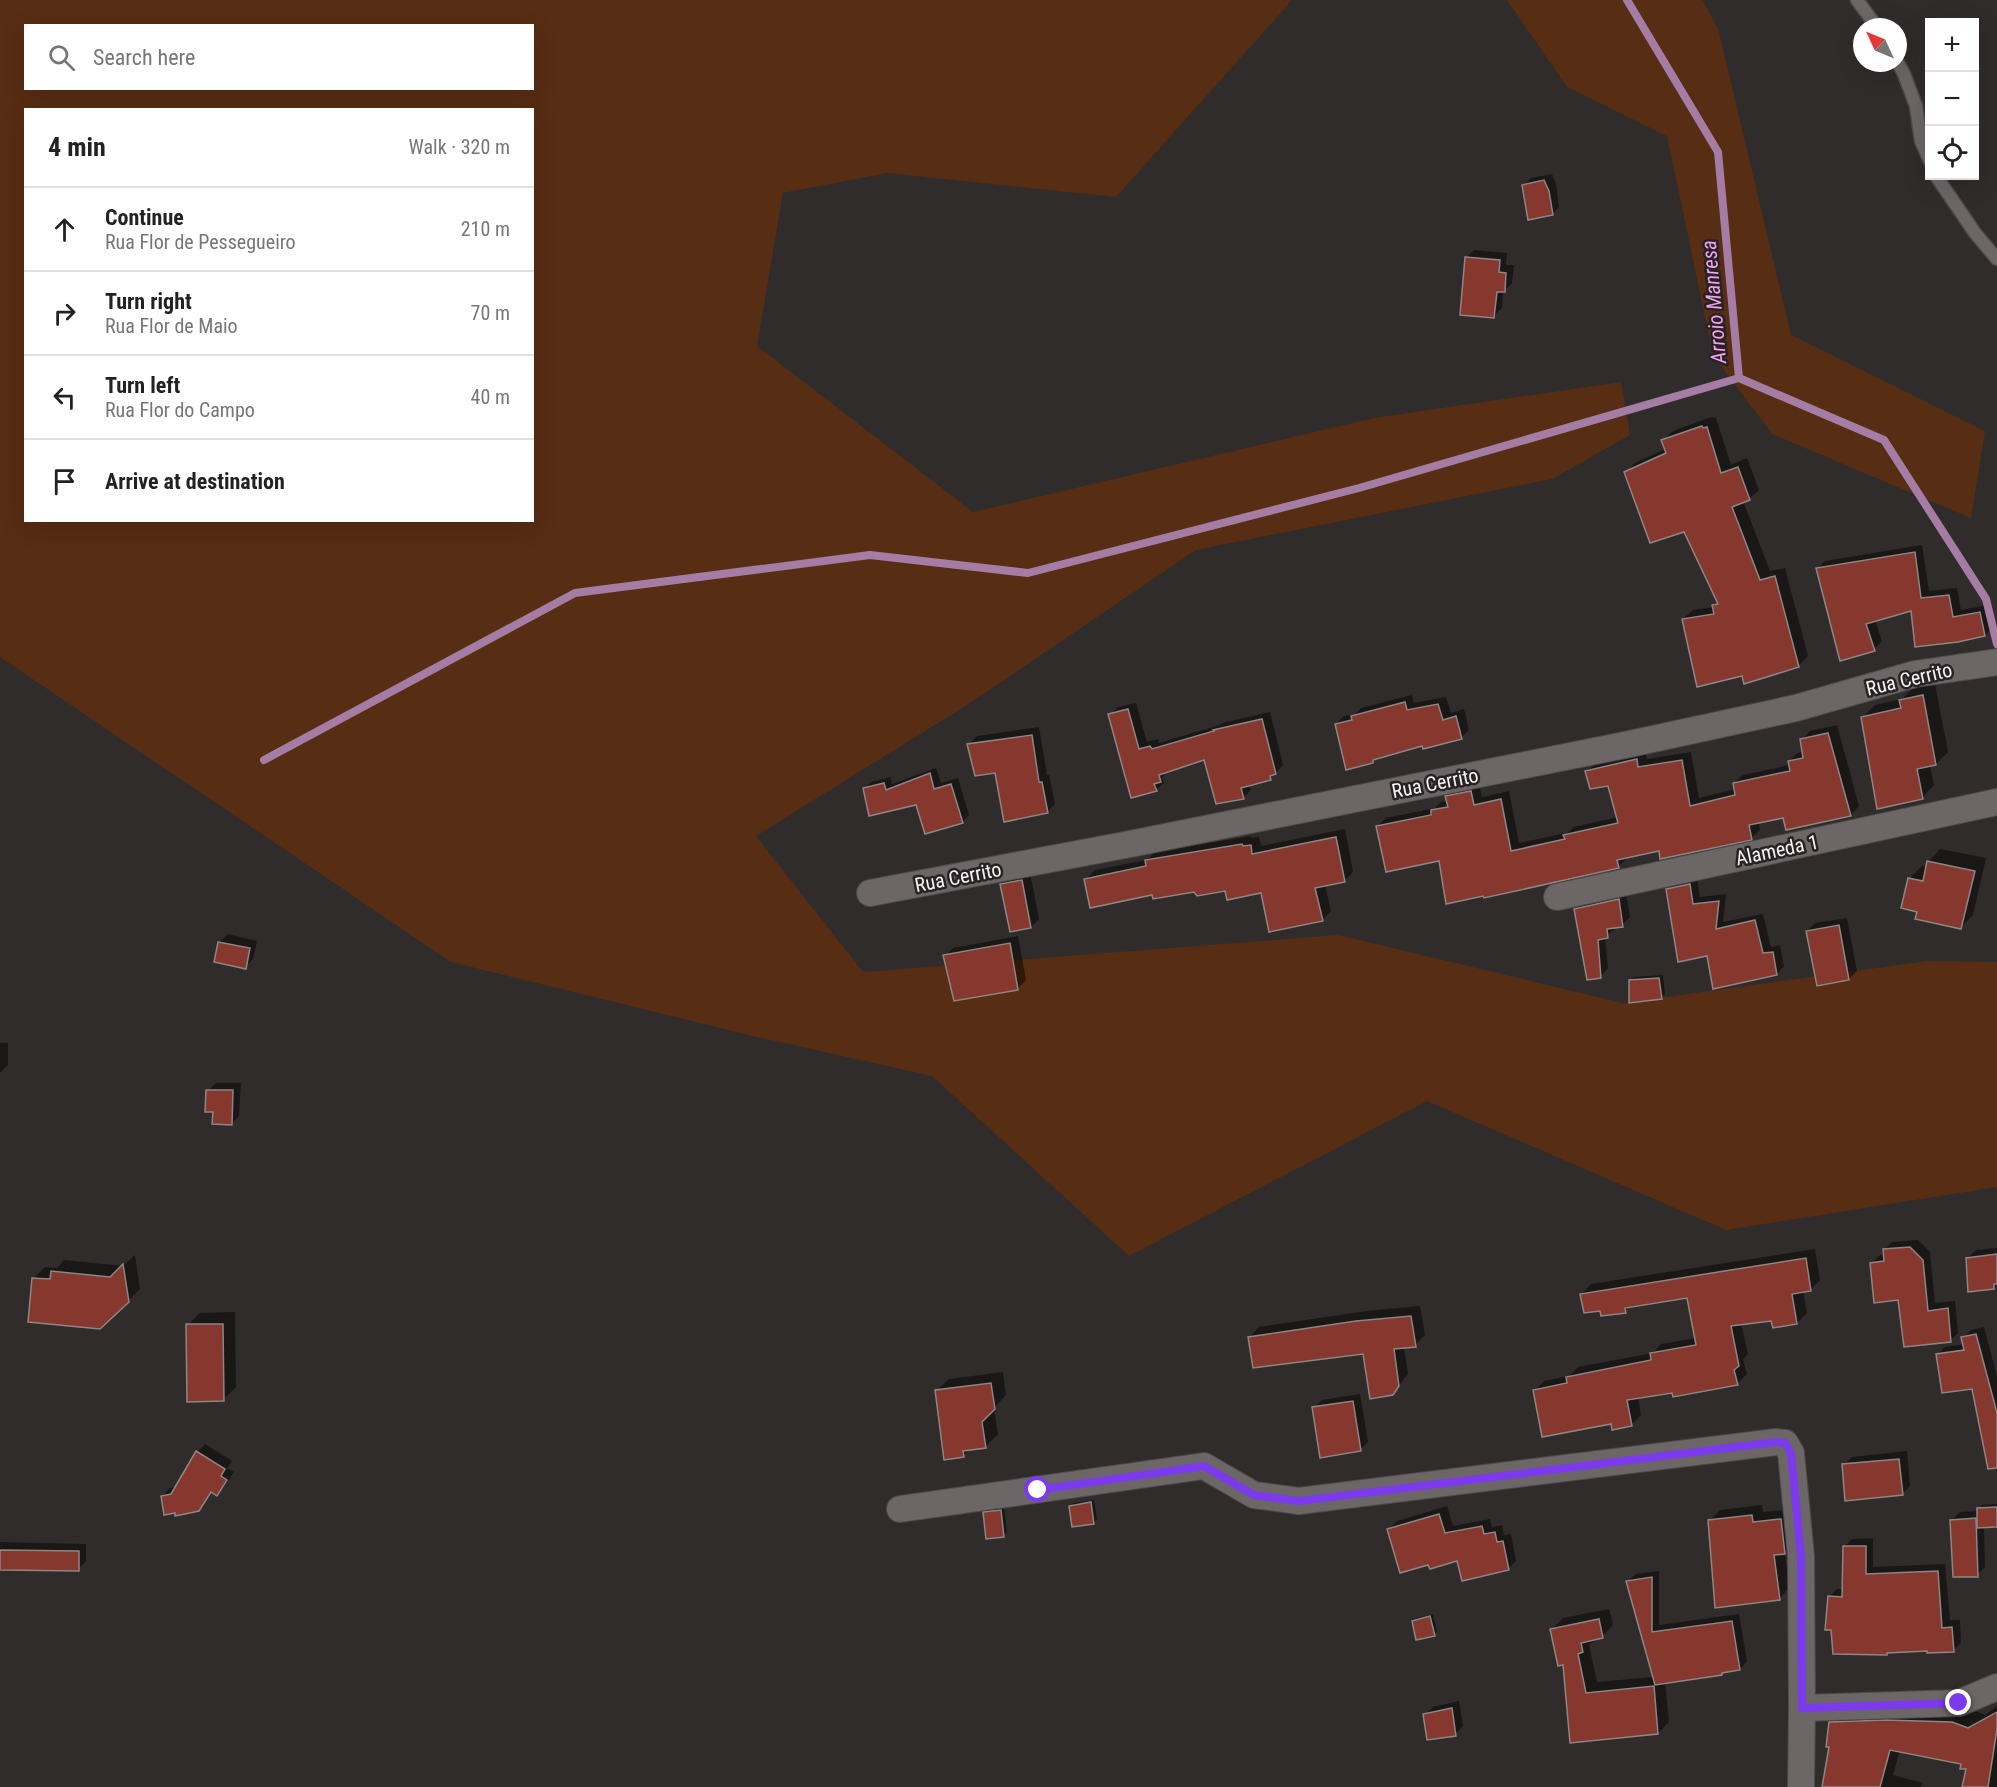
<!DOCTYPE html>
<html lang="en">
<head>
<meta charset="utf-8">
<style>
  :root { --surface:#fff; --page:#f2f2f2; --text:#222; --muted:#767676; --line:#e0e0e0 }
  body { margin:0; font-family:"Roboto Condensed",sans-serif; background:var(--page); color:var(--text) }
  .controls { position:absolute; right:18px; top:18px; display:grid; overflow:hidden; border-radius:0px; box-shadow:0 6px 24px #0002 }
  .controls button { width:54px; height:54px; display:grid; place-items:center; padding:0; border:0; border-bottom:2px solid var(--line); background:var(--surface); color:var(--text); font:30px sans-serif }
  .compass { position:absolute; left:1853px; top:18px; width:54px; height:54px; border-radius:50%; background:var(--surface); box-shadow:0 6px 24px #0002; rotate:314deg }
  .stop { position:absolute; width:18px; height:18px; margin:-14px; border:4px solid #7c3aed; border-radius:50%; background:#fff }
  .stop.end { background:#7c3aed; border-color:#fff; box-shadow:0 2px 6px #0008 }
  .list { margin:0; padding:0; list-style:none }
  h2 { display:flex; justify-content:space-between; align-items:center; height:78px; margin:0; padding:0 24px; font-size:26px }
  h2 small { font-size:20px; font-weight:400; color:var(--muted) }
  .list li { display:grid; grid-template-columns:39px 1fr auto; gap:18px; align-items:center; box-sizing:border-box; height:84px; padding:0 24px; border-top:2px solid var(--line) }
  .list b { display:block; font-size:22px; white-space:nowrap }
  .list p { margin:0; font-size:20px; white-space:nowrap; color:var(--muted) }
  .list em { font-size:20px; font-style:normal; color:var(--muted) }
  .icon { flex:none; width:33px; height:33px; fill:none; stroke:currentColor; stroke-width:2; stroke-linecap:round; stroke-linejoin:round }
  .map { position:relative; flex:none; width:1997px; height:1787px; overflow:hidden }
  .search { position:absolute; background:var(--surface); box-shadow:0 6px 24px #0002; left:24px; top:24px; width:510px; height:66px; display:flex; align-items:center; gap:15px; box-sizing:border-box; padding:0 21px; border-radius:0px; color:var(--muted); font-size:22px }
  .panel { position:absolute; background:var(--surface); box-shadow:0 6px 24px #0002; left:24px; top:108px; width:510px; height:414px; border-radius:0px }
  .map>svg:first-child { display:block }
  .green { fill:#572d13; fill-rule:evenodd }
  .shadow { fill:#0007 }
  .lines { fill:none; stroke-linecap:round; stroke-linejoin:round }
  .stream { stroke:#a57ca3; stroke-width:8 }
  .building { fill:#86372e; stroke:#8d8685; stroke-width:1.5 }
  .service-casing { stroke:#4e4a4a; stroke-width:15 }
  .minor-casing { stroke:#4e4a4a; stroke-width:28 }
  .service { stroke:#6c6666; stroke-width:12 }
  .minor { stroke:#6c6666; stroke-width:26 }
  .route { stroke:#7c3aed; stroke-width:8 }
  .labels { text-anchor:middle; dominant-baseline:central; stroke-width:5; stroke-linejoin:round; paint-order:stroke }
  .street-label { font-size:20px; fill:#f7f3f3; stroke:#272223 }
  .water-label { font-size:21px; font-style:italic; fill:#f4a1f1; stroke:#272223 }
</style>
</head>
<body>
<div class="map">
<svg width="1997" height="1787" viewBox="0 0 1997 1787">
  <rect width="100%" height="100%" fill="#312c2c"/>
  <!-- green -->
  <g class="green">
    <path d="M 0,0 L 1292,0 L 1116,197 L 887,173 L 783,193 L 757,346 L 973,512 L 1374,418 L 1621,382 L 1630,435 L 1552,479 L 1196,550 L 967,705 L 756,836 L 863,972 L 1338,935 L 1623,1003 L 1927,961 L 1997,962 L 1997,1187 L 1726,1230 L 1427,1101 L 1129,1256 L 932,1076 L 753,1036 L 451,962 L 0,657 ZM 26,26 L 532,26 L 532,88 L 26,88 ZM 26,110 L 532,110 L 532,520 L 26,520 Z"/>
    <path d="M 1507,0 L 1702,0 L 1718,28 L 1791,335 L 1985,431 L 1971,518 L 1772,434 L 1713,355 L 1667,136 L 1567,87 Z"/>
  </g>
  <!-- shadow -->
  <g class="shadow">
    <path d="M 1552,174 L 1556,184 L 1559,207 L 1552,214 L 1524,185 L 1531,178 Z"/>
    <path d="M 1474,250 L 1507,253 L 1506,265 L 1514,265 L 1512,283 L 1503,292 L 1502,308 L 1493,316 L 1466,258 Z"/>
    <path d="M 1711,417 L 1716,418 L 1731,465 L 1747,458 L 1759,490 L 1749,499 L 1743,501 L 1770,571 L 1785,568 L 1808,656 L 1798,666 L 1743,674 L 1683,619 L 1693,610 L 1714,607 L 1719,601 L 1685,530 L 1626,472 L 1635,463 L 1666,449 L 1663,440 L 1673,431 Z"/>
    <path d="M 1922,545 L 1929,591 L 1957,588 L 1961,610 L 1988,605 L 1993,627 L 1985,635 L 1913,609 L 1875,620 L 1882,641 L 1874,649 L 1817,569 L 1825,561 Z"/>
    <path d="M 1935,684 L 1948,752 L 1936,764 L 1930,765 L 1934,785 L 1922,798 L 1863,717 L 1875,705 L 1902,699 L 1913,688 Z"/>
    <path d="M 1412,695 L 1414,703 L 1446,697 L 1451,713 L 1464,709 L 1469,730 L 1461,738 L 1423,744 L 1376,758 L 1372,762 L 1336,724 L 1344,716 L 1355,714 L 1361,708 Z"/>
    <path d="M 1136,703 L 1147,742 L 1158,739 L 1159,743 L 1220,725 L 1222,723 L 1270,712 L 1283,765 L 1270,779 L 1249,784 L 1251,790 L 1243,798 L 1205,758 L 1167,771 L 1162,778 L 1164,783 L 1156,790 L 1110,715 L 1118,707 Z"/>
    <path d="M 1837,725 L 1859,806 L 1851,815 L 1787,829 L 1785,816 L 1758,821 L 1760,830 L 1751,838 L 1660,849 L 1626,856 L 1627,858 L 1618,867 L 1440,859 L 1378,826 L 1386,818 L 1435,808 L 1441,802 L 1448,801 L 1447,797 L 1455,788 L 1479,783 L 1482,797 L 1509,791 L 1519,843 L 1567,833 L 1574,827 L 1618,817 L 1609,784 L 1587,772 L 1596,763 L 1645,751 L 1647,759 L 1691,752 L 1699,798 L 1735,789 L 1734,783 L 1743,775 L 1790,765 L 1789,761 L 1798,753 L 1804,752 L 1801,740 L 1810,731 Z"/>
    <path d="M 1039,727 L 1047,775 L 1049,775 L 1055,804 L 1047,812 L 996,771 L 969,744 L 977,736 Z"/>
    <path d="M 936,768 L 941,783 L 958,778 L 969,815 L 962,822 L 918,803 L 864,789 L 871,782 L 891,777 L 892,784 Z"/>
    <path d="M 1345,829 L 1353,872 L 1344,881 L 1325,885 L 1331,911 L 1322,920 L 1262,892 L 1227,889 L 1154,893 L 1086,879 L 1095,870 L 1147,860 L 1155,852 L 1251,836 L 1251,838 L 1259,837 L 1261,846 Z"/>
    <path d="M 1940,849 L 1986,858 L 1973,915 L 1961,927 L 1919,910 L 1909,879 L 1922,866 L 1927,867 L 1928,862 Z"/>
    <path d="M 1030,872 L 1039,919 L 1031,927 L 1001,884 L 1009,876 Z"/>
    <path d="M 1697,877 L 1700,897 L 1726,894 L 1723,922 L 1763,914 L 1771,947 L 1780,945 L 1784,966 L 1777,974 L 1708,954 L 1668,889 L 1676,882 Z"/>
    <path d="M 1626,892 L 1630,917 L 1622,925 L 1615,927 L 1615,929 L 1605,937 L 1608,968 L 1600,977 L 1576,909 L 1584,901 Z"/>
    <path d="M 1847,918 L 1857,971 L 1849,979 L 1807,931 L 1815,923 Z"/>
    <path d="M 228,934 L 257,941 L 253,959 L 245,967 L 220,942 Z"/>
    <path d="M 1018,936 L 1026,980 L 1018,988 L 945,956 L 953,948 Z"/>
    <path d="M 1663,975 L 1665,994 L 1661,998 L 1630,981 L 1634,977 Z"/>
    <path d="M 0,1043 L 8,1043 L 8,1065 L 0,1073 Z"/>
    <path d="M 216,1083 L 241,1083 L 239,1116 L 231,1124 L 214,1111 L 208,1091 Z"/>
    <path d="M 1918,1240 L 1930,1252 L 1935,1303 L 1955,1301 L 1958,1333 L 1950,1341 L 1900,1298 L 1872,1263 L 1880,1255 L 1885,1255 L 1884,1250 L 1892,1242 Z"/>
    <path d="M 1997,1248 L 1997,1285 L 1994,1288 L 1968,1258 L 1976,1250 Z"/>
    <path d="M 1815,1249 L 1820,1280 L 1810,1290 L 1803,1291 L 1807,1313 L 1797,1323 L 1772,1319 L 1741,1323 L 1748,1354 L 1743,1359 L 1747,1374 L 1737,1384 L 1638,1397 L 1641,1415 L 1632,1424 L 1613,1423 L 1535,1390 L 1544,1381 L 1569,1376 L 1578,1367 L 1653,1353 L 1661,1344 L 1696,1338 L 1688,1296 L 1631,1306 L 1625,1311 L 1602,1309 L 1582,1294 L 1591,1284 Z"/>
    <path d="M 135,1255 L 140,1289 L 128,1301 L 34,1278 L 45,1267 L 57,1268 L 64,1260 L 123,1266 Z"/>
    <path d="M 1420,1306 L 1425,1335 L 1415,1345 L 1404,1347 L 1408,1374 L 1392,1394 L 1364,1352 L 1249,1337 L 1259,1327 L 1367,1311 Z"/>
    <path d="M 235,1312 L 236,1387 L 223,1400 L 188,1325 L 200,1313 Z"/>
    <path d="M 1984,1327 L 1997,1376 L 1997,1459 L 1973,1388 L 1937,1355 L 1945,1347 L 1964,1344 L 1963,1338 L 1971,1330 Z"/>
    <path d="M 1003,1372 L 1006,1395 L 994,1408 L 998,1434 L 985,1447 L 970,1449 L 963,1456 L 936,1391 L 949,1379 Z"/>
    <path d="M 1360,1394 L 1368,1442 L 1360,1450 L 1314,1408 L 1322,1400 Z"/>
    <path d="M 205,1444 L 232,1461 L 227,1468 L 234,1472 L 224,1487 L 217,1495 L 212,1492 L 198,1510 L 177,1512 L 162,1496 L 170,1488 L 177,1487 L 197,1452 Z"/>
    <path d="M 1907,1451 L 1910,1486 L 1902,1494 L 1844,1465 L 1852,1457 Z"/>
    <path d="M 1094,1500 L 1097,1519 L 1094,1523 L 1071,1506 L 1074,1503 Z"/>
    <path d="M 1997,1504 L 1997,1525 L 1984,1526 L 1985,1567 L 1977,1575 L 1952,1520 L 1960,1512 L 1978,1511 L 1982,1505 Z"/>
    <path d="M 1762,1505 L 1763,1512 L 1791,1509 L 1795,1542 L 1785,1552 L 1789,1588 L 1779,1599 L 1709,1521 L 1720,1510 Z"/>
    <path d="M 1447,1506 L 1453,1526 L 1490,1519 L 1492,1527 L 1502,1525 L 1504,1535 L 1511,1534 L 1516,1561 L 1508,1569 L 1458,1560 L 1429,1563 L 1389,1529 L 1397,1521 Z"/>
    <path d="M 1004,1507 L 1007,1532 L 1004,1535 L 984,1513 L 988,1509 Z"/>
    <path d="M 1873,1538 L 1873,1567 L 1945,1564 L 1950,1620 L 1960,1620 L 1961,1643 L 1953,1651 L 1829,1597 L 1837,1589 L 1844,1589 L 1844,1547 L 1852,1539 Z"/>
    <path d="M 0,1542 L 86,1544 L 86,1561 L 78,1569 L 0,1569 Z"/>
    <path d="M 1659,1571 L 1659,1625 L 1739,1614 L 1747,1661 L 1740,1669 L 1665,1682 L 1669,1722 L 1658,1733 L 1572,1741 L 1564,1663 L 1552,1629 L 1563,1618 L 1609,1609 L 1613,1625 L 1602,1636 L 1589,1645 L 1597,1682 L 1654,1677 L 1628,1581 L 1636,1574 Z"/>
    <path d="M 1433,1614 L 1437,1631 L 1434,1635 L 1414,1621 L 1417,1618 Z"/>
    <path d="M 1459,1701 L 1463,1726 L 1455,1734 L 1425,1715 L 1433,1707 Z"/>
    <path d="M 1997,1706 L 1997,1787 L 1964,1787 L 1973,1736 L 1900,1750 L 1893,1775 L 1923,1783 L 1920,1787 L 1824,1787 L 1830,1746 L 1830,1723 L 1845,1708 L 1968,1708 L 1985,1715 Z"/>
  </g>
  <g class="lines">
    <!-- stream -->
    <g class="stream">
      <path d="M 1627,0 L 1718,152 L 1739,378 L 1884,440 L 1986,599 L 1997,644"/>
      <path d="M 264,760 L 575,593 L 870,555 L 1028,573 L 1359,488 L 1739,378"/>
    </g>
  </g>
  <!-- building -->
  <g class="building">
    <path d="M 1544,180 L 1549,191 L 1553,215 L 1528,220 L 1522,185 Z"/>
    <path d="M 1465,257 L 1500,260 L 1499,272 L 1506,273 L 1505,292 L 1497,292 L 1494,318 L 1460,315 Z"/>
    <path d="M 1702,426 L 1703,428 L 1707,427 L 1721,473 L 1738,467 L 1750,500 L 1732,507 L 1760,580 L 1775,576 L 1799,667 L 1744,684 L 1742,676 L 1697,687 L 1682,619 L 1714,614 L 1712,605 L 1718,604 L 1684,532 L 1650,543 L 1624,472 L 1666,453 L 1661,440 Z"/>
    <path d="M 1915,552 L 1921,598 L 1949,595 L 1953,617 L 1980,612 L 1985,636 L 1958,642 L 1915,647 L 1911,611 L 1866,624 L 1875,651 L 1840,661 L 1816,568 Z"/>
    <path d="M 1923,695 L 1936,765 L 1917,769 L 1923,799 L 1877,809 L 1861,717 L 1901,708 L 1899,700 Z"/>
    <path d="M 1405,702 L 1407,710 L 1438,704 L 1443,720 L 1456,716 L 1462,739 L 1423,749 L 1422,746 L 1373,760 L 1373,763 L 1346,770 L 1335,724 L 1352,720 L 1351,716 Z"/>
    <path d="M 1128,709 L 1139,749 L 1150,746 L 1152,749 L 1214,731 L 1213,730 L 1262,719 L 1276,774 L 1270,776 L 1271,780 L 1241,788 L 1244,799 L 1216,804 L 1204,760 L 1159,775 L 1161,782 L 1154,784 L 1157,791 L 1131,798 L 1108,714 Z"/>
    <path d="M 1828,733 L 1851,816 L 1786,830 L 1783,818 L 1749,825 L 1752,840 L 1660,859 L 1659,851 L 1617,860 L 1619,868 L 1484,898 L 1483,896 L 1446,904 L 1439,861 L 1386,872 L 1376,826 L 1431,815 L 1431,810 L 1448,807 L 1445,796 L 1471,791 L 1474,805 L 1501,799 L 1511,851 L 1565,839 L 1563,835 L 1618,823 L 1608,786 L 1590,789 L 1585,771 L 1637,759 L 1638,767 L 1682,760 L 1690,806 L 1735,795 L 1733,783 L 1790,771 L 1788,761 L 1803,758 L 1800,739 Z"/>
    <path d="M 1032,735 L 1039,782 L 1042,782 L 1048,813 L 1004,822 L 995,773 L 975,776 L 967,744 Z"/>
    <path d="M 930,773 L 934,789 L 951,784 L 963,823 L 925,834 L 916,805 L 869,816 L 863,788 L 884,783 L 886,790 Z"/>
    <path d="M 1336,837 L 1345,882 L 1315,888 L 1323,921 L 1269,932 L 1261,893 L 1227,900 L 1225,891 L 1197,896 L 1194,892 L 1153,899 L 1152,895 L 1090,908 L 1084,879 L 1146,866 L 1145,860 L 1242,844 L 1243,846 L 1251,845 L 1252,854 Z"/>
    <path d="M 1927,861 L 1975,871 L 1961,929 L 1915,919 L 1917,912 L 1901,908 L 1908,878 L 1923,881 Z"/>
    <path d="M 1022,880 L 1031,928 L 1010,932 L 1000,884 Z"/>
    <path d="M 1690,884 L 1693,904 L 1719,901 L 1716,929 L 1755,920 L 1763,953 L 1773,952 L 1777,975 L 1713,989 L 1707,956 L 1678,962 L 1666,889 Z"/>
    <path d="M 1619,899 L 1623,927 L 1607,929 L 1608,938 L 1598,940 L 1601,978 L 1587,980 L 1574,909 Z"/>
    <path d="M 1839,925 L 1849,980 L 1817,986 L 1806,931 Z"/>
    <path d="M 218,942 L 250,948 L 246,969 L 214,962 Z"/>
    <path d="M 1010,943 L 1018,990 L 954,1001 L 943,955 Z"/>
    <path d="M 1659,978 L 1662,999 L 1629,1003 L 1629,980 Z"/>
    <path d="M 206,1090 L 233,1090 L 232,1125 L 212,1124 L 213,1112 L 205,1112 Z"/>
    <path d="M 1910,1247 L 1923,1260 L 1928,1311 L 1948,1308 L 1951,1342 L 1904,1347 L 1898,1300 L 1874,1303 L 1870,1263 L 1884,1261 L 1883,1249 Z"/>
    <path d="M 1997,1254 L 1997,1284 L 1994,1284 L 1994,1289 L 1968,1292 L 1966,1258 Z"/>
    <path d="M 1806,1258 L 1811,1291 L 1792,1294 L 1797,1324 L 1773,1328 L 1771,1321 L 1731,1326 L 1739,1366 L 1734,1370 L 1738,1385 L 1673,1397 L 1672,1393 L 1627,1400 L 1632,1426 L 1612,1430 L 1611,1424 L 1542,1437 L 1533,1390 L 1567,1383 L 1566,1377 L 1651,1360 L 1650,1353 L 1696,1345 L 1687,1298 L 1625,1308 L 1626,1313 L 1601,1316 L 1600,1311 L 1584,1313 L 1580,1294 Z"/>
    <path d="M 123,1264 L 129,1302 L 100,1329 L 28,1322 L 32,1278 L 50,1279 L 51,1271 L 110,1277 Z"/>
    <path d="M 1411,1316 L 1416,1347 L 1394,1349 L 1399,1386 L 1393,1395 L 1370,1399 L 1363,1354 L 1253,1368 L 1248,1337 L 1356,1321 Z"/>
    <path d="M 186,1324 L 223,1324 L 224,1401 L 187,1402 Z"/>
    <path d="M 1976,1334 L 1997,1413 L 1997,1468 L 1988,1469 L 1972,1389 L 1942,1393 L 1936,1354 L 1964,1350 L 1961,1337 Z"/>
    <path d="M 991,1383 L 995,1409 L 982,1422 L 986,1448 L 963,1451 L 964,1457 L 944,1460 L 935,1390 Z"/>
    <path d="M 1353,1401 L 1361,1451 L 1320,1458 L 1312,1407 Z"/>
    <path d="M 196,1451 L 225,1469 L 221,1476 L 227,1480 L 217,1496 L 211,1492 L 199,1511 L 175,1516 L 175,1513 L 164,1515 L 161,1496 L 171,1494 Z"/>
    <path d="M 1899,1459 L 1903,1495 L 1845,1501 L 1842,1464 Z"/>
    <path d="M 1091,1502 L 1094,1524 L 1072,1527 L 1069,1506 Z"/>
    <path d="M 1997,1507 L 1997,1527 L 1977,1528 L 1977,1508 Z"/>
    <path d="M 1001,1510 L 1004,1537 L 986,1539 L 983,1512 Z"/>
    <path d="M 1439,1514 L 1445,1533 L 1482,1526 L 1484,1534 L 1495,1532 L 1497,1542 L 1503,1541 L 1509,1570 L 1462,1581 L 1457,1561 L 1430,1569 L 1428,1565 L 1400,1573 L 1387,1529 Z"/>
    <path d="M 1752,1515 L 1753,1522 L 1781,1519 L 1785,1554 L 1774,1555 L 1780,1600 L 1715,1608 L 1708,1520 Z"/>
    <path d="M 1976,1518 L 1978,1577 L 1953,1577 L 1950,1520 Z"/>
    <path d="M 1843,1546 L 1866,1546 L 1866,1574 L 1938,1571 L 1942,1628 L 1952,1627 L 1954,1652 L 1927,1653 L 1927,1651 L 1887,1653 L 1887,1655 L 1833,1654 L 1831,1630 L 1825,1630 L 1828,1596 L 1842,1597 Z"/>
    <path d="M 0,1550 L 79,1551 L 79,1571 L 0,1570 Z"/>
    <path d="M 1652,1577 L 1652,1632 L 1732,1621 L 1740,1670 L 1722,1673 L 1722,1675 L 1655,1685 L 1626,1581 Z"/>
    <path d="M 1430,1616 L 1435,1636 L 1416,1640 L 1412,1621 Z"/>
    <path d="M 1599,1619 L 1603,1638 L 1581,1643 L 1583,1652 L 1578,1654 L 1586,1693 L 1654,1686 L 1658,1734 L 1570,1743 L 1563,1665 L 1558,1666 L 1550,1629 Z"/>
    <path d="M 1452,1708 L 1456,1736 L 1427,1740 L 1423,1714 Z"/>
    <path d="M 1997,1712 L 1997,1729 L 1988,1787 L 1962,1787 L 1966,1769 L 1960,1769 L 1961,1764 L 1890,1750 L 1880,1787 L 1822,1787 L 1829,1747 L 1826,1747 L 1829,1722 L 1886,1720 L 1952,1722 L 1968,1728 Z"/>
  </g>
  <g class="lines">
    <!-- service casing -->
    <g class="service-casing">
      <g id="service">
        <path d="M 1857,0 L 1877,27"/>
        <path d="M 1898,63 L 1904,74 L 1916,106 L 1921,141 L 1930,161"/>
        <path d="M 1936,176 L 1975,233 L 1997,259"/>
      </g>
    </g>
    <!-- minor casing -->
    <g class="minor-casing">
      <g id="minor">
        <path d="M 870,893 L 1130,844 L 1625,745 L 1796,708 L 1915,674 L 1997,662"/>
        <path d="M 1557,897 L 1997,802"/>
        <path d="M 900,1509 L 1204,1466 L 1254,1495 L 1299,1501 L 1776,1442 L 1785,1443 L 1791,1453 L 1801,1556 L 1802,1708 L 1801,1787"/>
        <path d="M 1802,1708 L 1959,1703 L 1997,1687"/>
      </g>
    </g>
    <!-- service -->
    <use href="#service" class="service"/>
    <!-- minor -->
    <use href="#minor" class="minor"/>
  </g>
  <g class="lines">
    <!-- route -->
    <path class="route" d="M 1038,1490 L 1204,1466 L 1254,1495 L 1299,1501 L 1776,1442 L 1785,1443 L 1791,1453 L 1801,1556 L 1802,1708 L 1959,1703"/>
  </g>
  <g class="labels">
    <!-- street labels -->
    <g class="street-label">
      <text transform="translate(1909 679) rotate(-13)">Rua Cerrito</text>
      <text transform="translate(1435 783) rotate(-11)">Rua Cerrito</text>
      <text transform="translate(1777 850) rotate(-12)">Alameda 1</text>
      <text transform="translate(958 877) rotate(-11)">Rua Cerrito</text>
    </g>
    <!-- water labels -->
    <g class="water-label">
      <text transform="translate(1714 302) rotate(-95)">Arroio Manresa</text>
    </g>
  </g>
</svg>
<div class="controls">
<button>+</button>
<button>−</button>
<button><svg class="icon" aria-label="locate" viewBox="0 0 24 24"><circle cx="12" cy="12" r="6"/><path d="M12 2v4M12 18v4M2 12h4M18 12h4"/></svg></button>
</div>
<svg class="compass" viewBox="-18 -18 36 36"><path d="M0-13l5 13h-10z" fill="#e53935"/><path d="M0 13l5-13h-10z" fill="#767676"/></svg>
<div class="stop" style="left:1038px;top:1490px"></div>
<div class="stop end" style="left:1959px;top:1703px"></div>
<div class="search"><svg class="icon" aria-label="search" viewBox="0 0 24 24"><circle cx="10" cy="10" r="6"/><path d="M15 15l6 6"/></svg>Search here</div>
<section class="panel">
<h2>4 min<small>Walk · 320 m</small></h2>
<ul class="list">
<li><svg class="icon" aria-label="ahead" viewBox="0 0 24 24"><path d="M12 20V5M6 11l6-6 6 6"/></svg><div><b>Continue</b><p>Rua Flor de Pessegueiro</p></div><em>210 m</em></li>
<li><svg class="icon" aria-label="right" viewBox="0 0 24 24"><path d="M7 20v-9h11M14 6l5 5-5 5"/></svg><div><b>Turn right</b><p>Rua Flor de Maio</p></div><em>70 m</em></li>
<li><svg class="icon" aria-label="left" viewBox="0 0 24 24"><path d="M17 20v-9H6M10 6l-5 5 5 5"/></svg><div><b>Turn left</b><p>Rua Flor do Campo</p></div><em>40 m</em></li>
<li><svg class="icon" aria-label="arrive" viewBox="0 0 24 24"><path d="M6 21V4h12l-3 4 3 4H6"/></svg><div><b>Arrive at destination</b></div></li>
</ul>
</section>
</div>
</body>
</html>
